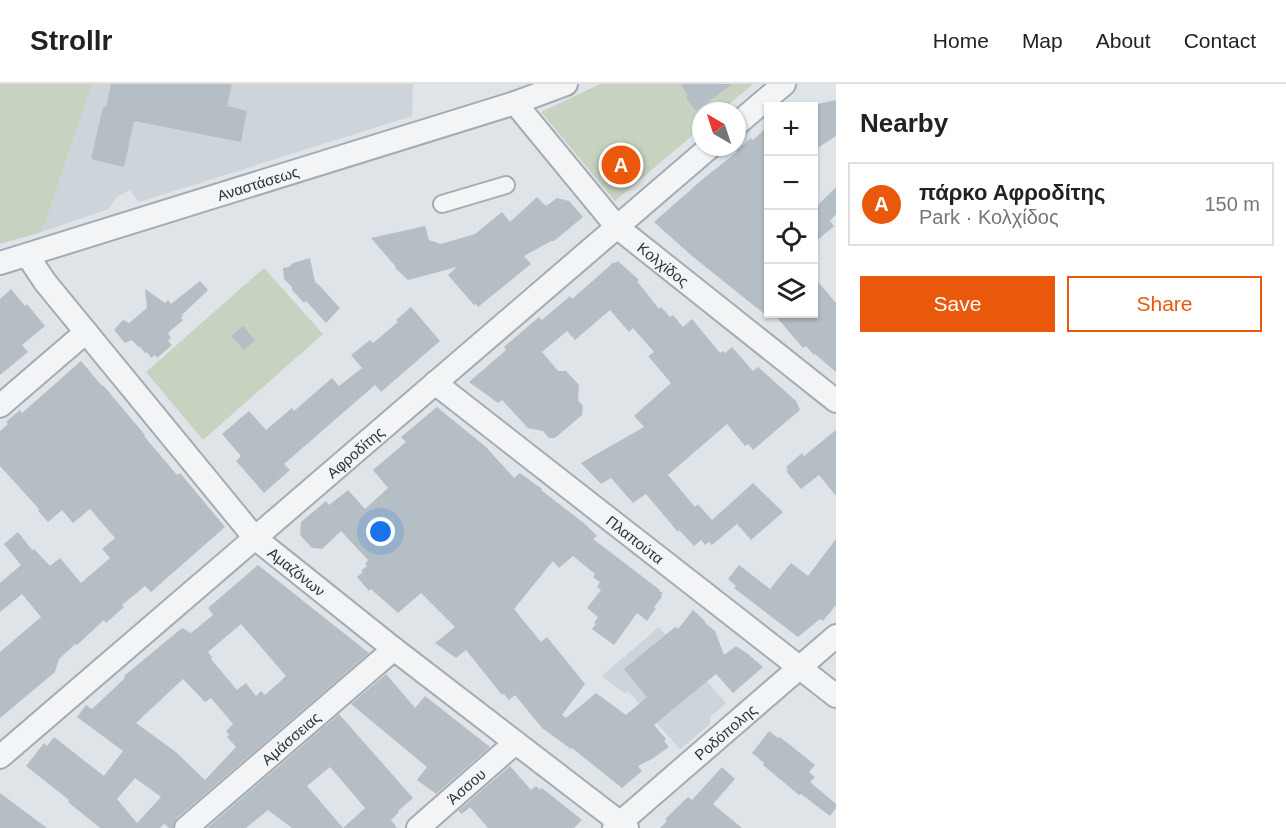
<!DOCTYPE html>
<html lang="en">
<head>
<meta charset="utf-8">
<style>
  :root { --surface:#fff; --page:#f6f6f6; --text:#222; --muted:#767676; --line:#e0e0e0; --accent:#ea580c }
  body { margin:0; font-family:Helvetica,sans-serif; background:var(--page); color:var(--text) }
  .controls { position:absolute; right:18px; top:18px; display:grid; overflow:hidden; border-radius:0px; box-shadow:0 2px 4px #0004 }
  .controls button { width:54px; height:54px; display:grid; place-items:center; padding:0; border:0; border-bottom:2px solid var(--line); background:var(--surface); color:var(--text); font:30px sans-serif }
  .compass { position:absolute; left:692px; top:18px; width:54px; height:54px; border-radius:50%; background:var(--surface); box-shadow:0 2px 4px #0004; rotate:321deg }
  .you { position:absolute; left:381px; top:448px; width:21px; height:21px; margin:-15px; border:4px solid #fff; border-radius:50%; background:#1a73e8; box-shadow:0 0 0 9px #1a73e833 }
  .badge { display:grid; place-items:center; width:39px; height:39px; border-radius:50%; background:var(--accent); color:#fff; font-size:20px; font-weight:700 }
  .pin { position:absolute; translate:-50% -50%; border:3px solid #fff; box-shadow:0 2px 6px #0006 }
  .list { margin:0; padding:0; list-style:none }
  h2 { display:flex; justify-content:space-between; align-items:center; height:78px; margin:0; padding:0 24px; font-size:26px }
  h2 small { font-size:20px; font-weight:400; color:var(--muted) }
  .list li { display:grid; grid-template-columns:39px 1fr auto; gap:18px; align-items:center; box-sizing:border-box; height:84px; margin:0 12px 12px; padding:0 12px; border:2px solid var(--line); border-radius:0px }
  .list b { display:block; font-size:22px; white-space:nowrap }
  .list p { margin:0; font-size:20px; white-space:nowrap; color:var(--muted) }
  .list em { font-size:20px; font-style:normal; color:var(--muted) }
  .actions { display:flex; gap:12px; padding:18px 24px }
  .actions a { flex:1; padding:14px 0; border:2px solid var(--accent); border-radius:0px; text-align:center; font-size:21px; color:var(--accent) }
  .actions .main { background:var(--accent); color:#fff }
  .icon { flex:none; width:33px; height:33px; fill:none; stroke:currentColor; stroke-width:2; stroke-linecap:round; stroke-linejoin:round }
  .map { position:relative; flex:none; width:836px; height:744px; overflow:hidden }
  header { display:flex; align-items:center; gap:36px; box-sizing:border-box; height:84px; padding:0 30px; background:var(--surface); border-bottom:2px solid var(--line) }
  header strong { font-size:28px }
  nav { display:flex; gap:33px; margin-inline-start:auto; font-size:21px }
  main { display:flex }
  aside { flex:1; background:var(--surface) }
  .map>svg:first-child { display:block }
  .built { fill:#cdd4da }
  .green { fill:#c7d2c0 }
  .building { fill:#b6bec5; fill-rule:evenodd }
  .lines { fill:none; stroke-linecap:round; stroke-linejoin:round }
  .pedestrian-casing { stroke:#a4acb2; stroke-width:20 }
  .minor-casing { stroke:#a4acb2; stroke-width:26 }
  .pedestrian { stroke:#f2f4f6; stroke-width:16 }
  .minor { stroke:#f2f4f6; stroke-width:22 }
  .labels { text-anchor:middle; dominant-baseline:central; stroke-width:4.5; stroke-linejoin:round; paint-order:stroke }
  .street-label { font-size:15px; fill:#28343f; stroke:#eef3f6 }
</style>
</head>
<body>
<header>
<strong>Strollr</strong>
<nav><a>Home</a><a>Map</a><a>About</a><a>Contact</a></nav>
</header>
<main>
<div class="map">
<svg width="836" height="744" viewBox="0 0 836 744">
  <rect width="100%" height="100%" fill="#dfe4e8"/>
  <!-- built -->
  <g class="built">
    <path d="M 92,0 L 413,0 L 412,32 L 139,118 L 130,106 L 117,113 L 108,125 L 42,148 Z"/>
    <path d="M 659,543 L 726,619 L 710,633 L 710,640 L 680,665 L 628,607 L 624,609 L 602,592 Z"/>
  </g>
  <!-- green -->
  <g class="green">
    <path d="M 0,0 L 92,0 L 42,148 L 0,160 Z"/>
    <path d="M 600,0 L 753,0 L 721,27 L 701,27 L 701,44 L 615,117 L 541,28 Z"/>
    <path d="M 264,184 L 323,250 L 203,356 L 146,288 Z"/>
  </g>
  <!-- building -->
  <g class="building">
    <path d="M 111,0 L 232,0 L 227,22 L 247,27 L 241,58 L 134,37 L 124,83 L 91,75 L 103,23 L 106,23 Z"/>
    <path d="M 681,0 L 732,0 L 696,27 L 686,14 L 688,12 Z"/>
    <path d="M 836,16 L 836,52 L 813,67 L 813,21 Z"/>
    <path d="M 768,42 L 768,233 L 692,172 L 654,138 L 704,94 L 737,68 L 736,67 L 751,54 L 753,56 Z"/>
    <path d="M 836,103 L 836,130 L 830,137 L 834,142 L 813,160 L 813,118 L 817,122 Z"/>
    <path d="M 537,113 L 546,122 L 557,114 L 569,117 L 583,133 L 554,157 L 551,157 L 524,172 L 531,180 L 478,223 L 476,220 L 474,221 L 448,191 L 457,183 L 408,196 L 395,184 L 396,183 L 371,154 L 425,142 L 429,156 L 441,160 L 475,150 L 502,128 L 510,138 Z"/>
    <path d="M 310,174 L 315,198 L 319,201 L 340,224 L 326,239 L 306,217 L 304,219 L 292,206 L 292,203 L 284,195 L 283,184 L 289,183 L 293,179 Z"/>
    <path d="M 618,177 L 639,196 L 637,197 L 659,225 L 661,223 L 670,233 L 673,231 L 683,243 L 692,235 L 720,269 L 723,267 L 725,269 L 732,263 L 753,287 L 758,283 L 796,317 L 800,326 L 753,366 L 748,360 L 745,362 L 727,340 L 668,391 L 695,423 L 698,420 L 712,436 L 753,399 L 783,428 L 751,456 L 737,440 L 712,461 L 709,458 L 705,461 L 701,456 L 694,462 L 679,446 L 678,448 L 646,410 L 633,419 L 611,394 L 601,400 L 581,379 L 644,343 L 634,332 L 671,299 L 648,272 L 654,268 L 633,244 L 629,248 L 610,226 L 575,256 L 567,247 L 542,268 L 558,287 L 566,287 L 579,301 L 578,316 L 583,322 L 582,331 L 555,354 L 549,354 L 543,347 L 528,344 L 502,316 L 498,319 L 469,298 L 506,266 L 504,263 L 539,233 L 542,236 L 570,212 L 572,215 L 614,178 L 615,179 Z"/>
    <path d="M 813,192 L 836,219 L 836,288 L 815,270 L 814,271 L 806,262 L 803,264 L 774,230 L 813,230 Z"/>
    <path d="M 200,197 L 208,206 L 182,231 L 183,232 L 181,234 L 183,236 L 168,249 L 171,254 L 168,257 L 172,261 L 157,274 L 155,271 L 151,274 L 147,268 L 145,269 L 139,262 L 138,263 L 132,256 L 125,259 L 114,246 L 123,236 L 129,239 L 147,224 L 145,205 L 165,219 L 168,216 L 171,220 Z"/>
    <path d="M 11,205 L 25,222 L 27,220 L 45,242 L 22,261 L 28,268 L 0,291 L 0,215 Z"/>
    <path d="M 411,223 L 440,257 L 381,308 L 375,301 L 284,380 L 290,386 L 264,409 L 236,377 L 241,372 L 222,350 L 249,327 L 266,346 L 292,324 L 294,327 L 332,294 L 339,302 L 362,284 L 351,271 L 370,256 L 373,259 L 398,238 L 396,236 Z"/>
    <path d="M 243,242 L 255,256 L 244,266 L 231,252 Z"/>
    <path d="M 81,277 L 102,302 L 103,301 L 145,351 L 144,352 L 177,391 L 180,389 L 225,443 L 151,508 L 145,502 L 122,521 L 124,523 L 106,539 L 104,536 L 77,561 L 75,560 L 59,575 L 55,588 L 0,634 L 0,568 L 41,533 L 22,510 L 0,528 L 0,499 L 21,481 L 4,460 L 18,448 L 32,466 L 34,465 L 50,482 L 60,474 L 81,499 L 110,474 L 102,465 L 115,454 L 90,425 L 73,439 L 62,426 L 48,438 L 38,427 L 39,425 L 0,382 L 0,347 L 8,340 L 6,338 L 20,326 L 22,329 Z"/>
    <path d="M 437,323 L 486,363 L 514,394 L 520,389 L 542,405 L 541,406 L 585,440 L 597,452 L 593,455 L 660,506 L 659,507 L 663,509 L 661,511 L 662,513 L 654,523 L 656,524 L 647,537 L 637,529 L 614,561 L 592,545 L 596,540 L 594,539 L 598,533 L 587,524 L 601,506 L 597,503 L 600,498 L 593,493 L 595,490 L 573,472 L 559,484 L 553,477 L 514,525 L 541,558 L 547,553 L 585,600 L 562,631 L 566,634 L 596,609 L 626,631 L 647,613 L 624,585 L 675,543 L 678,545 L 693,526 L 705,537 L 705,539 L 715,547 L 724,571 L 736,562 L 748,570 L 763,583 L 733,609 L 716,590 L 654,641 L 666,655 L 664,657 L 669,663 L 652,675 L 638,682 L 642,687 L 622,704 L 572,664 L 571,665 L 542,644 L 515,611 L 509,616 L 504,610 L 502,611 L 466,566 L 456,574 L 435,559 L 455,543 L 421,509 L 398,529 L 371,505 L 369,507 L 357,493 L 363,488 L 361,487 L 367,482 L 365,480 L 368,476 L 341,447 L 322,465 L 312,464 L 300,451 L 301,438 L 326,417 L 329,421 L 348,406 L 365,425 L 388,404 L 373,386 L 406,358 L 401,353 Z"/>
    <path d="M 836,346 L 836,412 L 819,391 L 801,405 L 786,387 L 788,385 L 786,383 L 802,369 L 804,372 Z"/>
    <path d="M 836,455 L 836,521 L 823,537 L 820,535 L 798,553 L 734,504 L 736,502 L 728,495 L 739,481 L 770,505 L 791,479 L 808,492 Z"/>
    <path d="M 258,481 L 369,569 L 177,734 L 174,739 L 173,744 L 169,744 L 164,740 L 160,744 L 100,744 L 68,718 L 69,716 L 26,682 L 44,659 L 47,662 L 54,653 L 104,692 L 123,667 L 77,633 L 86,621 L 92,625 L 125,594 L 124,592 L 182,544 L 191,549 L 213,531 L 208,524 ZM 241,540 L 286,592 L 265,611 L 261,607 L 256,612 L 246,599 L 237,606 L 211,575 L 212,573 L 208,568 ZM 183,595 L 205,618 L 211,614 L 233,640 L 226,647 L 229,651 L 227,653 L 236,663 L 205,696 L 176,668 L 136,639 ZM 135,694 L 161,713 L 137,739 L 117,715 Z"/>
    <path d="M 386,590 L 415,624 L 425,612 L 490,663 L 436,710 L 417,696 L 427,683 L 351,620 Z"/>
    <path d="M 339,630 L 413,714 L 398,727 L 399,728 L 391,736 L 397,744 L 292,744 L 268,726 L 246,744 L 207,744 ZM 330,683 L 365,724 L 343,744 L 307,702 Z"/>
    <path d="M 769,647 L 778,654 L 780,653 L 815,681 L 809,688 L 815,693 L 810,698 L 836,720 L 836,724 L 830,732 L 801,710 L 799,711 L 763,681 L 764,679 L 752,669 Z"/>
    <path d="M 510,682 L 531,706 L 536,702 L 540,706 L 542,704 L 582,736 L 574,744 L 488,744 L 470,723 L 462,730 L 458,727 Z"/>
    <path d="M 722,683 L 735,695 L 713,720 L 742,744 L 660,744 L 667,737 L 665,735 L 688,713 L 692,716 Z"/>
    <path d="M 0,709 L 47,744 L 0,744 Z"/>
  </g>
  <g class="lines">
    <!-- pedestrian casing -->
    <g class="pedestrian-casing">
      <path id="pedestrian" d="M 442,120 L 506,101"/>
    </g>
    <!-- minor casing -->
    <g class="minor-casing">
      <g id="minor">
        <path id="s1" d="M 515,19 L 617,143 L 836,317"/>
        <path d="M 737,40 L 784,0"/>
        <path id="s2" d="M 27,171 L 45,198 L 255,454 L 394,565 L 627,744"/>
        <path id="s3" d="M 0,179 L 515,19 L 566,0"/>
        <path id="s4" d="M 435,299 L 836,612"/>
        <path d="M 0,322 L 86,248"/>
        <path id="s5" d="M 0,673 L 710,63"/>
        <path id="s6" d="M 186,744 L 394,565"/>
        <path id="s7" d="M 418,744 L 515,659"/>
        <path id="s8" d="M 614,744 L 836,552"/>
      </g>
    </g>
    <!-- pedestrian -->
    <use href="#pedestrian" class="pedestrian"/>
    <!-- minor -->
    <use href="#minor" class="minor"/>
  </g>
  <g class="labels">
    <!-- street labels -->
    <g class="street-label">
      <text stroke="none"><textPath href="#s3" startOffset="270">Αναστάσεως</textPath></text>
      <text stroke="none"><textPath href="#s1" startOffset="220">Κολχίδος</textPath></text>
      <text stroke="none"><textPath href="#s5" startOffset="468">Αφροδίτης</textPath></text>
      <text stroke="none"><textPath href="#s4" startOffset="254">Πλαπούτα</textPath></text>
      <text stroke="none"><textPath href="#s2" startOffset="417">Αμαζόνων</textPath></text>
      <text stroke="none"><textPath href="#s8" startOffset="147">Ροδόπολης</textPath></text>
      <text stroke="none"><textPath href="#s6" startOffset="138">Αμάσσειας</textPath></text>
      <text stroke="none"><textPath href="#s7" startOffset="64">Άσσου</textPath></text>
    </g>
  </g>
</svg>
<div class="controls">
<button>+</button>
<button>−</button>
<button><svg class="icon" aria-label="locate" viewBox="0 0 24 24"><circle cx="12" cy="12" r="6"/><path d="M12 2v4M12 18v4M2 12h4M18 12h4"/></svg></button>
<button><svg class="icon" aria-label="layers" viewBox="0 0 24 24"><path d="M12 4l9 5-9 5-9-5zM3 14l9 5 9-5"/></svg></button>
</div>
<svg class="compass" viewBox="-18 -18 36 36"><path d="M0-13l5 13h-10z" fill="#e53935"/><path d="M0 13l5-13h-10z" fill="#767676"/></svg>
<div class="you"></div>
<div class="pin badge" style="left:621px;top:81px">A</div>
</div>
<aside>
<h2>Nearby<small></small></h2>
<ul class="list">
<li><span class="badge">A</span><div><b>πάρκο Αφροδίτης</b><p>Park · Κολχίδος</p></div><em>150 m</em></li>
</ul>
<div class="actions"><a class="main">Save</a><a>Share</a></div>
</aside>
</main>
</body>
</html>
